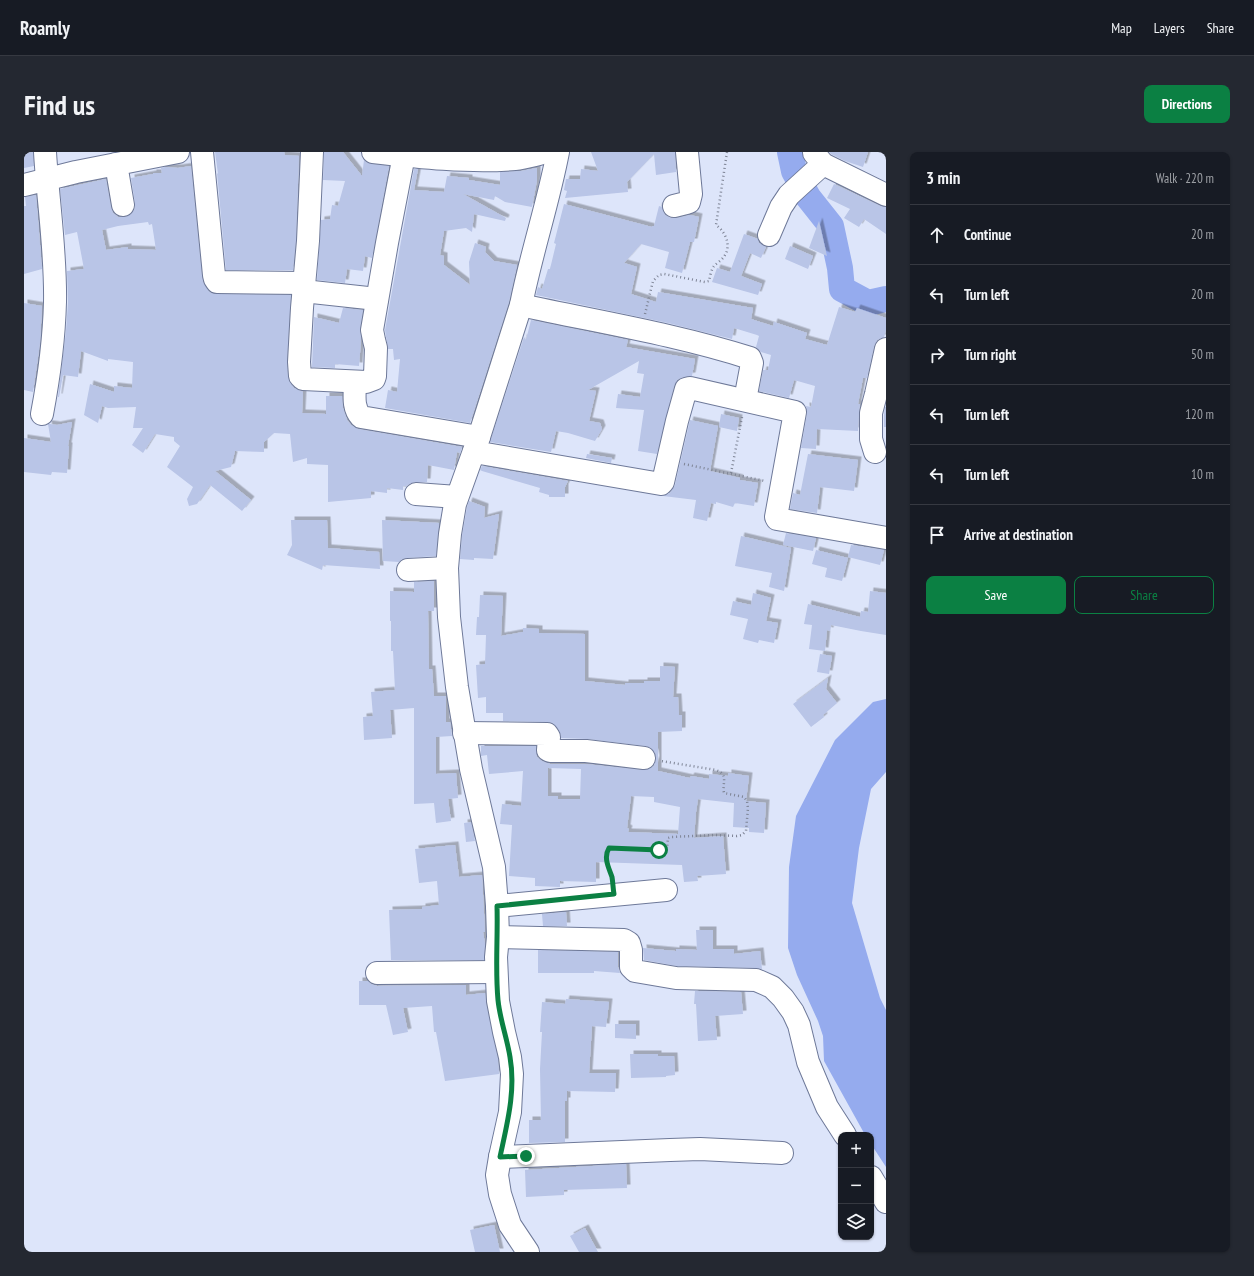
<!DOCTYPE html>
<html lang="en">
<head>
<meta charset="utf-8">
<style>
  :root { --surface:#171b24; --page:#242831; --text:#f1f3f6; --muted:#9ea1a6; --line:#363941; --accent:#0b8043 }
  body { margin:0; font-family:"PT Sans Narrow",sans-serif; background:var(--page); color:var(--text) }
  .controls { position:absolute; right:12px; bottom:12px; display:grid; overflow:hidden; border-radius:8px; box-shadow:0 1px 3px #0004 }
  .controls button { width:36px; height:36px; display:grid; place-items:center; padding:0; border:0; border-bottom:1px solid var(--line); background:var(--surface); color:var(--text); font:20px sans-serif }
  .stop { position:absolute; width:12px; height:12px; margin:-9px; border:3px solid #0b8043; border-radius:50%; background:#fff }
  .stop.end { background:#0b8043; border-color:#fff; box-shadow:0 1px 4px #0008 }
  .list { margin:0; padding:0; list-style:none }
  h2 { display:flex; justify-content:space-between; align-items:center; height:52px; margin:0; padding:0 16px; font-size:17px }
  h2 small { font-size:13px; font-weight:400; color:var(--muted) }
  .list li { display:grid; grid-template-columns:26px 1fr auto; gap:12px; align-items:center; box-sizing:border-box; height:60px; padding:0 16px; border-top:1px solid var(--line) }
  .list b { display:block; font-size:15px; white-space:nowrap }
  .list em { font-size:13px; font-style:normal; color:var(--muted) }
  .actions { display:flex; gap:8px; padding:12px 16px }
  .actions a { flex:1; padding:9px 0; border:1px solid var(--accent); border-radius:8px; text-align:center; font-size:14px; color:var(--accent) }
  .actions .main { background:var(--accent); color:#fff }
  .icon { flex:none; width:22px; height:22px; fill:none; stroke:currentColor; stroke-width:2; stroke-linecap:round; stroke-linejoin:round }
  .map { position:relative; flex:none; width:862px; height:1100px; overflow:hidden; border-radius:8px }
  header { display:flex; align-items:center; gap:24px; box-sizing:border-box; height:56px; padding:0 20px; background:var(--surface); border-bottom:1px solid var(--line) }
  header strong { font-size:19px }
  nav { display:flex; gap:22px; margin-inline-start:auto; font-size:14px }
  .intro { display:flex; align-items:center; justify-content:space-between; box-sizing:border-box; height:96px; padding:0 24px }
  h1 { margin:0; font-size:28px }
  .button { padding:10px 18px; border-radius:8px; background:var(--accent); color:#fff; font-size:14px; font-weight:700 }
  main { display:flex; gap:24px; padding:0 24px }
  aside { flex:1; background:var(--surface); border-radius:8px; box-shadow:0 1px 3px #0004 }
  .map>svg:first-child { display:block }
  .water { fill:#95abee }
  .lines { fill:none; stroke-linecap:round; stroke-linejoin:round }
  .river { stroke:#95abee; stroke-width:26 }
  .building { fill:#b9c5e7; fill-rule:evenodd; filter:url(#shadow) }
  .minor-casing { stroke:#6e7999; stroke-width:24 }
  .highway-casing { stroke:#6e7999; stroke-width:24 }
  .path { stroke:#7e8495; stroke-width:2.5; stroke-dasharray:1 3; stroke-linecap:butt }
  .minor { stroke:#fff; stroke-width:22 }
  .highway { stroke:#fff; stroke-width:22 }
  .route { stroke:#0b8043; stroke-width:5 }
</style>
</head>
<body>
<header>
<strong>Roamly</strong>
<nav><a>Map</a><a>Layers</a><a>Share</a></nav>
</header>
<div class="intro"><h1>Find us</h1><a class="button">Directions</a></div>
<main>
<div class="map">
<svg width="862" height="1100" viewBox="0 0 862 1100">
  <defs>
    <filter id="shadow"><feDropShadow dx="3.5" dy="-3.5" stdDeviation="0" flood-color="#0004"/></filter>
  </defs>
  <rect width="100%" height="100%" fill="#dde5fa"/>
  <!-- water -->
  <path class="water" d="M 862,547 L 862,620 L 847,637 L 835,696 L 828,751 L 856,846 L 862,858 L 862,1015 L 847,992 L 847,983 L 841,983 L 840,981 L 800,909 L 799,884 L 794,869 L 773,823 L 764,796 L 765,715 L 772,664 L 811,588 L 849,550 Z"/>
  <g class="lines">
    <!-- river -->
    <path class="river" d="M 766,0 L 770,19 L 784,45 L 807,74 L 816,116 L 818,137 L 844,151 L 862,147"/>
  </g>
  <!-- building -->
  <g class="building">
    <path d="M 0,0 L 9,0 L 10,14 L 0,16 Z"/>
    <path d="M 191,0 L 260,0 L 261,3 L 275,4 L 272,88 L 269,118 L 202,118 L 193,21 L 194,22 Z"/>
    <path d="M 300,0 L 319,0 L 338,24 L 340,8 L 342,10 L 347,12 L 365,14 L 348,106 L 341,104 L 339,119 L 323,117 L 321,131 L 293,128 L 297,68 L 306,67 L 308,53 L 314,54 L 321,29 L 299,28 Z"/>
    <path d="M 567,0 L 651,0 L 652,20 L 632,23 L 630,2 L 603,30 L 604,40 L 541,46 L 543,39 L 540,38 L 542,27 L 556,27 L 557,17 L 574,19 Z"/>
    <path d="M 805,0 L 844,0 L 839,15 L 821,9 L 807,2 Z"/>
    <path d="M 167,14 L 178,124 L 179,130 L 183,137 L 187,141 L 193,142 L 267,143 L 263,209 L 264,225 L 267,232 L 270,236 L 279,240 L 278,261 L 302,262 L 302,244 L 318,244 L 319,256 L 323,268 L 327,273 L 334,277 L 438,295 L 436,301 L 433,300 L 430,318 L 404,313 L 403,330 L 393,330 L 387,331 L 382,334 L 379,334 L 379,338 L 363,336 L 363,341 L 347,339 L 347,346 L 304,350 L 304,313 L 283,312 L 283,306 L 269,310 L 266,282 L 250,281 L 240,290 L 240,300 L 211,299 L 207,315 L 191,319 L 227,348 L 218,359 L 186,333 L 173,352 L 165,354 L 163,347 L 169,335 L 143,315 L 156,294 L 150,289 L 150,285 L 131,282 L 119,301 L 108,293 L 119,276 L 109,276 L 112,255 L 84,256 L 78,254 L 74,271 L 60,263 L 66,232 L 90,240 L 90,234 L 108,236 L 109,210 L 84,207 L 84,209 L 57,199 L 54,225 L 39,223 L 35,245 L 34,245 L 42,179 L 44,150 L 43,119 L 60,117 L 53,80 L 41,83 L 36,37 L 82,27 L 87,55 L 89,61 L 94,65 L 101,65 L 107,62 L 111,57 L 111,51 L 107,26 L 129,22 L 129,21 L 138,21 L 137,16 L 141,15 L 154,16 ZM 124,70 L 125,73 L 128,72 L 132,98 L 104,97 L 104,95 L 82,98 L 78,78 L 94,74 Z"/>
    <path d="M 513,16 L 513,28 L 508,55 L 481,50 L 471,44 L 470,48 L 439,42 L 482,66 L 481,69 L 450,62 L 448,80 L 442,76 L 420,79 L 416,103 L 420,104 L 420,113 L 446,133 L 445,110 L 451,91 L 462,95 L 461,100 L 470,109 L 493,113 L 485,150 L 446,271 L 361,256 L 364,238 L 373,240 L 376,207 L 370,208 L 369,197 L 364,197 L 361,178 L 390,17 L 394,17 L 390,38 L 420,40 L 423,24 L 445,26 L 445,28 L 476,33 L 476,20 L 497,19 Z"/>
    <path d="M 810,32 L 856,54 L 862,55 L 862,82 L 840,67 L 835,75 L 820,66 L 826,57 L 803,46 Z"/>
    <path d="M 12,43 L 18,117 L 0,122 L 0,54 L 2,54 L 1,45 Z"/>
    <path d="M 540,52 L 628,75 L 628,74 L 630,74 L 635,54 L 638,55 L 641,63 L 647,66 L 653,66 L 666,63 L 675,65 L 670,90 L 666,90 L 658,121 L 641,116 L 645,100 L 617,92 L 600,111 L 613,115 L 607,142 L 632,150 L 634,140 L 729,156 L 727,167 L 749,174 L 750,170 L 783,181 L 781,187 L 803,193 L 815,155 L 831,160 L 833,156 L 862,166 L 862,178 L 860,185 L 853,188 L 850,194 L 843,226 L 839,226 L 834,252 L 836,252 L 835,261 L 834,279 L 793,277 L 792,297 L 777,296 L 783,262 L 782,254 L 787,255 L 791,234 L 770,228 L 765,246 L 735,239 L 739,218 L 744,218 L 747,203 L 737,200 L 732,195 L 735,184 L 733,183 L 710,176 L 708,187 L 644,171 L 512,143 L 514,135 L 518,137 L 524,117 L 526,117 L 532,92 L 530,91 Z"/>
    <path d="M 795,69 L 803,104 L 785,96 Z"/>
    <path d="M 720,82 L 734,87 L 735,91 L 742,95 L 737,106 L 726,101 L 717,124 L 738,132 L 734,143 L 688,130 L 693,116 L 706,120 Z"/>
    <path d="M 766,94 L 789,104 L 784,117 L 761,107 Z"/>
    <path d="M 0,151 L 18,154 L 16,191 L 9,240 L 0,238 Z"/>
    <path d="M 319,156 L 339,158 L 336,176 L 337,188 L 335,214 L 311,212 L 311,216 L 288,215 L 290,165 L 315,171 Z"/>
    <path d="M 507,168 L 604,188 L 602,195 L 671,207 L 668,224 L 659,225 L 653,228 L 650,234 L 633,302 L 614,299 L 620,258 L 592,256 L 594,242 L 616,245 L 620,222 L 613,221 L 615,209 L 564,238 L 572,239 L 565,269 L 576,271 L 578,277 L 571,289 L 544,281 L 532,279 L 527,300 L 466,290 L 500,185 L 502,188 Z"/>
    <path d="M 861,255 L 862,255 L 862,275 L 860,275 L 860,263 Z"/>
    <path d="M 697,262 L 715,266 L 713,279 L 695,275 Z"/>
    <path d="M 666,268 L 694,274 L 686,319 L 716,326 L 716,328 L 734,331 L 730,354 L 711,351 L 709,355 L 692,350 L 692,352 L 687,351 L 683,369 L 669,366 L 672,348 L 639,344 L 646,341 L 651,333 Z"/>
    <path d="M 48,270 L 44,294 L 45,294 L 43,321 L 28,320 L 27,323 L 0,320 L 0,286 L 27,290 L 24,272 L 26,272 L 33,273 Z"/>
    <path d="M 563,302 L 588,306 L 587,311 L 562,306 Z"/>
    <path d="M 784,302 L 834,308 L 830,339 L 796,335 L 793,361 L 766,357 L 769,341 L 776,343 Z"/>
    <path d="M 458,314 L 544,329 L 541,335 L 541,345 L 525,345 L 525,343 L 515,340 L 516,336 L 458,319 L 456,318 Z"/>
    <path d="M 445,349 L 461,355 L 460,366 L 475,362 L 469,407 L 450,406 L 450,408 L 436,407 L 438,384 L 443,355 Z"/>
    <path d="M 267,368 L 303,368 L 304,396 L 355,400 L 356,417 L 299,413 L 298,418 L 263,403 L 268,393 Z"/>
    <path d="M 358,368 L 415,371 L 412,404 L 383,406 L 378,407 L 375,410 L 359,409 Z"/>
    <path d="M 762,381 L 792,386 L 789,399 L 759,393 Z"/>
    <path d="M 717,384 L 767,396 L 760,439 L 745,435 L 748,421 L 711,414 Z"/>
    <path d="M 827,393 L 860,398 L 856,413 L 824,405 Z"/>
    <path d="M 792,398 L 824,406 L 818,429 L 801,425 L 803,416 L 788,412 Z"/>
    <path d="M 410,429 L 410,459 L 404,459 L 405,517 L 408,517 L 410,544 L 422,544 L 422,570 L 426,570 L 428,584 L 412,585 L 412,622 L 432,621 L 434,646 L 424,647 L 427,669 L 412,671 L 410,651 L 390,652 L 390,556 L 366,558 L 368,586 L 340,588 L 339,565 L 349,564 L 347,540 L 371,538 L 369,499 L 367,499 L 367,469 L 366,469 L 366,439 L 390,440 L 390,430 Z"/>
    <path d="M 846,439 L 862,441 L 862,483 L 837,479 L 807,473 L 806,479 L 803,478 L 801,499 L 785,497 L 788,473 L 780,472 L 784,452 L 836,465 L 837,459 L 844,460 Z"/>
    <path d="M 729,441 L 747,446 L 742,469 L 754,471 L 750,491 L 735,488 L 734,491 L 719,487 L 724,467 L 706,463 L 709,449 L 727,453 Z"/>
    <path d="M 456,443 L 479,444 L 477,484 L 499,480 L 499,476 L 515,477 L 515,481 L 561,482 L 561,529 L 601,533 L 601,531 L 620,531 L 620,529 L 636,529 L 636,514 L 651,515 L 649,545 L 654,545 L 655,563 L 658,563 L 658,579 L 634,580 L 634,619 L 666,626 L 667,624 L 685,627 L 685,622 L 704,624 L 704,621 L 725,624 L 722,649 L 742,651 L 740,681 L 725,680 L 725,676 L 709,675 L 710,651 L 674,647 L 672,660 L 670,686 L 699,684 L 702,722 L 673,724 L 674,729 L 660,730 L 658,713 L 572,710 L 572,730 L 536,729 L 536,735 L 511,734 L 511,726 L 485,724 L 488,673 L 476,672 L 478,652 L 497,654 L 499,619 L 465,622 L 463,603 L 457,604 L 457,594 L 512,594 L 513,605 L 518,609 L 526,612 L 561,612 L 619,618 L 625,617 L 630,614 L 632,607 L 631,601 L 627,596 L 622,594 L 563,587 L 537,586 L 535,578 L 529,571 L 523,570 L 479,569 L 479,561 L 462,561 L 462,545 L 454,546 L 452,513 L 461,512 L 462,483 L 452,483 L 453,465 L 455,465 ZM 524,616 L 557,617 L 556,647 L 534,647 L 534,644 L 524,644 ZM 607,644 L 630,645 L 630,650 L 656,655 L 654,682 L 604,680 L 605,677 L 603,676 Z"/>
    <path d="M 796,502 L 808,504 L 805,522 L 793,520 Z"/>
    <path d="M 804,526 L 802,537 L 813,551 L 799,563 L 800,565 L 787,575 L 769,552 Z"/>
    <path d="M 447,670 L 451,689 L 442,690 L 440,671 Z"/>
    <path d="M 431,693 L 435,725 L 458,723 L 461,780 L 459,780 L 461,792 L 460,808 L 367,808 L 365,758 L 398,757 L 398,755 L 415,753 L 413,729 L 395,731 L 391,697 Z"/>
    <path d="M 542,760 L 543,774 L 519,774 L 518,762 Z"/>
    <path d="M 672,778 L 689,778 L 689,797 L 710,797 L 710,802 L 736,799 L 738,817 L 732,816 L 653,814 L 620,808 L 619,796 L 652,799 L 652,797 L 673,798 Z"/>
    <path d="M 514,798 L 594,800 L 594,815 L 596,821 L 570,819 L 570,821 L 514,821 Z"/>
    <path d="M 335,829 L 344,829 L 347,832 L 353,834 L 442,833 L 442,843 L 461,841 L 462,851 L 474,907 L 475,922 L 421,929 L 412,880 L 410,880 L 408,854 L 379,856 L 384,880 L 369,883 L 362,853 L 335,853 Z"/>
    <path d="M 671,839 L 717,840 L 719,862 L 691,864 L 693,888 L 674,889 L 672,852 L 670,852 Z"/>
    <path d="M 542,847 L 585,850 L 582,875 L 568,874 L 565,921 L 592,921 L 591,940 L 543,939 L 543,949 L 541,949 L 541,990 L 505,991 L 505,968 L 517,968 L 516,917 L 518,880 L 516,880 L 518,850 L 541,852 Z"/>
    <path d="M 591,872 L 612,872 L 612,887 L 591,886 Z"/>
    <path d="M 606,902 L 634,902 L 634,904 L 650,904 L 651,923 L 642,924 L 642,925 L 607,926 Z"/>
    <path d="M 602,1012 L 603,1036 L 540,1038 L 540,1043 L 502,1045 L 501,1018 Z"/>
    <path d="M 470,1073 L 476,1100 L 451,1100 L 446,1078 Z"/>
    <path d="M 561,1076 L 574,1100 L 555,1100 L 546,1084 Z"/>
  </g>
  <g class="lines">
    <!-- minor casing -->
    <g class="minor-casing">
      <g id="minor">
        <path d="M 178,0 L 190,123 L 191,127 L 193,130 L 280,131"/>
        <path d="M 288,0 L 284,89 L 278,156 L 275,210 L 276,224 L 279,227 L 342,230 L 350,227 L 351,224 L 352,196 L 350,188 L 348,178 L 363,91 L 380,3"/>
        <path d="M 790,1 L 799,12 L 862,43"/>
        <path d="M 92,12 L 99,53"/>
        <path d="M 650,54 L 662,51 L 665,50 L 667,42 L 663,0"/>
        <path d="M 745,83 L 757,55 L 765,43 L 799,12"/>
        <path d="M 279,139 L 353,147"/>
        <path d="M 497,153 C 574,170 651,182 726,206 L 728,211 L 721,248"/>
        <path d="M 331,230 C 331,242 328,255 337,265 L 455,285"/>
        <path d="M 18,262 C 25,225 30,188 31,150 C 32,100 24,50 21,0"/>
        <path d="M 450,300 L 637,332 L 639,330 L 653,269 L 662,237 L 666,236 L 771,260 L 752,365 L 753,367 L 862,386"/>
        <path d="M 851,300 L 847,287 L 847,261 L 852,242 L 862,197"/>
        <path d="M 392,342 L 433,345"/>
        <path d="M 384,418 L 423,416"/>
        <path d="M 440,581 L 523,582 L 525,585 L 524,598 L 526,599 L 562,599 L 620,606"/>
        <path d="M 473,754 L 642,738"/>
        <path d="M 474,785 L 600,788 L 605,791 L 607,798 L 607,815 L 611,819 L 652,826 L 732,828 L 748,835 L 759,846 L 769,860 L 775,873 L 784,910 L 803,955 L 821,983"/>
        <path d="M 353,821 L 472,820"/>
        <path d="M 476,1005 L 646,998 L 676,997 L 758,1001"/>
        <path d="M 847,1025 L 862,1050"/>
        <path d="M 504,1100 L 486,1073 L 476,1042 L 473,1023 L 476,1005 L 486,960 L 488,922 L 486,905 L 480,880 L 474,849 L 472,805 L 474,785 L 473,754 L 470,715 L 447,617 L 433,535 L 425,465 L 423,416 L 426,382 L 431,352 L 455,285 L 497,153 C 507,102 524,52 534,0"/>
      </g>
    </g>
    <!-- highway casing -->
    <g class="highway-casing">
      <g id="highway">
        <path d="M 349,0 C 393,5 446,11 491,7 C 502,6 513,2 524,0"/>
        <path d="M 0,33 L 52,20 L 154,0"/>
      </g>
    </g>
    <!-- path -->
    <g class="path">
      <path d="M 621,162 L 629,129 L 635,123 L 640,122 L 681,130 L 685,129 C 686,125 687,118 690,114 C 692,112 695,110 697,108 C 709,97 703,81 692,73 L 703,0"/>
      <path d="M 660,312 L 741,329"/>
      <path d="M 707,321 L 718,265"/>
      <path d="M 588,726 C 585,717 579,706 585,696 L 638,698 L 643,696 L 644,686 L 647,685 L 691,683 L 713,684 L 718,683 L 722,679 L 724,656 L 723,649 L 720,645 L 700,641 C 698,630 705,623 692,618 L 637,609"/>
    </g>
    <!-- minor -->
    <use href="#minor" class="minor"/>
    <!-- highway -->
    <use href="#highway" class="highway"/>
  </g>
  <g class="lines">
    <!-- route -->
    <path class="route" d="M 502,1004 L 476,1005 C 483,972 492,939 486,905 C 483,886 476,868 474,848 C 471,817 474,785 473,754 L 590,742 C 589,737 589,731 588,725 C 585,716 579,706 585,696 L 635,698"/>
  </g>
</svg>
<div class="controls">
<button>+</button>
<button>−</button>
<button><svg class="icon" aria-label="layers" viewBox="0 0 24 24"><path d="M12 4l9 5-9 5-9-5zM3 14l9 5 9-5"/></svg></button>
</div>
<div class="stop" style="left:635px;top:698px"></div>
<div class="stop end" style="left:502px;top:1004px"></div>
</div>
<aside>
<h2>3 min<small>Walk · 220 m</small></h2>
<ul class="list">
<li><svg class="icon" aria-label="ahead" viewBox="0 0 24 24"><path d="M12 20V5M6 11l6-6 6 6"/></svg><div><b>Continue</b></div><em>20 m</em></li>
<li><svg class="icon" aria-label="left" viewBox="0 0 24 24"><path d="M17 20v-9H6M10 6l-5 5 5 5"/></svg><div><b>Turn left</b></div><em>20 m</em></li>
<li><svg class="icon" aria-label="right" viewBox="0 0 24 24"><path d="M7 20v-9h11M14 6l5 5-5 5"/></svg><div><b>Turn right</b></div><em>50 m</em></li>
<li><svg class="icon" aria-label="left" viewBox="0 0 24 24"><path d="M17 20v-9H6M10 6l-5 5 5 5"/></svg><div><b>Turn left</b></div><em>120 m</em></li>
<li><svg class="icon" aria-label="left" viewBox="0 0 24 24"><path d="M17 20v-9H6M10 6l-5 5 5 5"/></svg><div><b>Turn left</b></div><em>10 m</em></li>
<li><svg class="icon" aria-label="arrive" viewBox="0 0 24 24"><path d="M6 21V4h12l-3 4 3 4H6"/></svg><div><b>Arrive at destination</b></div></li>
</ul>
<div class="actions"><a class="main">Save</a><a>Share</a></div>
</aside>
</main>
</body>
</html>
